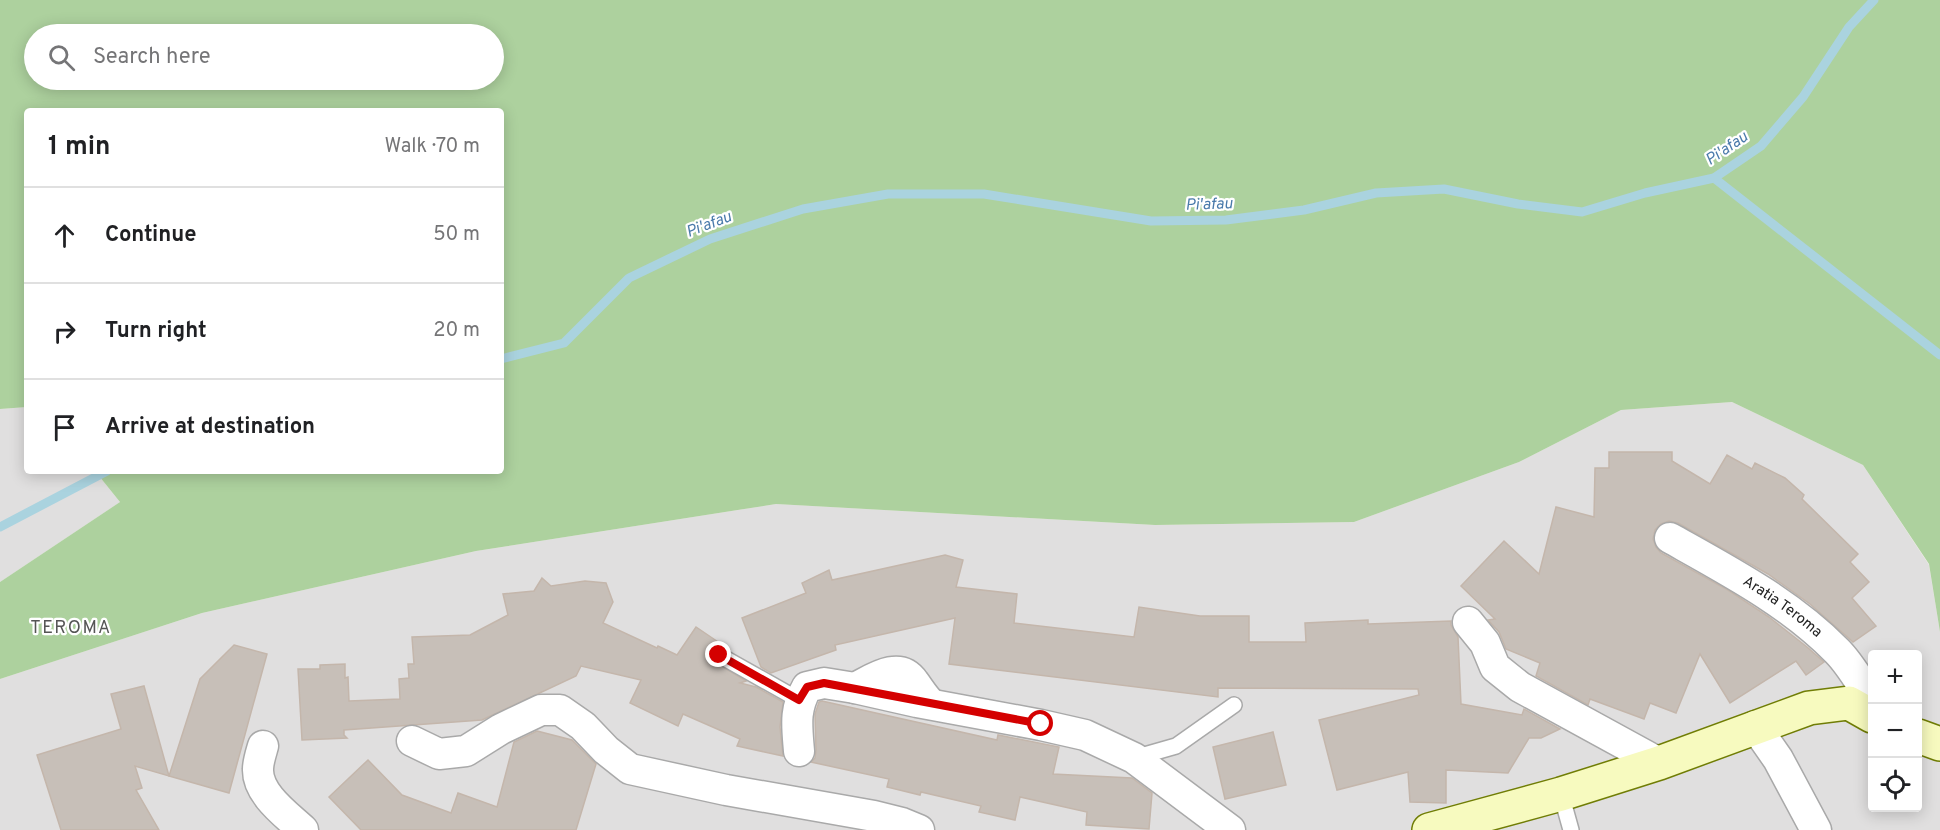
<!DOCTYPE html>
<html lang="en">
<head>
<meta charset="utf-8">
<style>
  :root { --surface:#fff; --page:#f2f2f2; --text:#202124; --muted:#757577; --line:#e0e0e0 }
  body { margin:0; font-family:Overpass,sans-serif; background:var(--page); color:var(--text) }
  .controls { position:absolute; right:18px; bottom:18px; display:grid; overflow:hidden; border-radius:6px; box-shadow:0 3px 15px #0003 }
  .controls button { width:54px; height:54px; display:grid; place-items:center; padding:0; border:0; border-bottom:2px solid var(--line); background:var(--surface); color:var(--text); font:30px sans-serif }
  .stop { position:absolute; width:18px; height:18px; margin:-14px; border:4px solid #d40000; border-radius:50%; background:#fff }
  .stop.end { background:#d40000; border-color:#fff; box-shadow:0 2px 6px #0008 }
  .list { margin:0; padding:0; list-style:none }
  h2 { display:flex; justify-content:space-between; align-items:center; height:78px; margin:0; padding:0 24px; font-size:26px }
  h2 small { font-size:20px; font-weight:400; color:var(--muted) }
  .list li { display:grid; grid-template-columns:39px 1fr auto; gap:18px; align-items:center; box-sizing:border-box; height:96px; padding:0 24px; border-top:2px solid var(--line) }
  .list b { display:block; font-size:22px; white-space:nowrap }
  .list em { font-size:20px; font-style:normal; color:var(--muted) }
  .icon { flex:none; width:33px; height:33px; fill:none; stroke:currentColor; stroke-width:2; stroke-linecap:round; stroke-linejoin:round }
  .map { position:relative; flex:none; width:1940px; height:830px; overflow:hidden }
  .search { position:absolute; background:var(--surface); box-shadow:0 3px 15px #0003; left:24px; top:24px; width:480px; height:66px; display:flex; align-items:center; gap:15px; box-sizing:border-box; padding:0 21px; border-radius:33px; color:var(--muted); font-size:22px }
  .panel { position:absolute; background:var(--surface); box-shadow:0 3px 15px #0003; left:24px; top:108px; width:480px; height:366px; border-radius:6px }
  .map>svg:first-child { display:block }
  .residential { fill:#e0dfdf; fill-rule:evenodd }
  .forest { fill:#add19e; fill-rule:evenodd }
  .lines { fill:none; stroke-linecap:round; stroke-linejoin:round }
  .stream { stroke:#aad3df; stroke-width:9 }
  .building { fill:#c7bfb8; stroke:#c4b6ab; stroke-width:1.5 }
  .service-casing { stroke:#a9a9a9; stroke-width:18 }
  .minor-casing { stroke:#a9a9a9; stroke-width:33 }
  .secondary-casing { stroke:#707d05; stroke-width:36 }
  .service { stroke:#fff; stroke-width:15 }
  .minor { stroke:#fff; stroke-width:30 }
  .secondary { stroke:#f7fabf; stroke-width:33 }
  .route { stroke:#d40000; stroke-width:8 }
  .labels { text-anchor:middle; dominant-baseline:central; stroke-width:4.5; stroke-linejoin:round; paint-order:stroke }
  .street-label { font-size:15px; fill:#222; stroke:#fff }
  .water-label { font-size:16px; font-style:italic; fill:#4a7aab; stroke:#fff }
  .quarter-label { font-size:18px; letter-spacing:1.5px; fill:#555; stroke:#fff }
</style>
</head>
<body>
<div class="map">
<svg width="1940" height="830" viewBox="0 0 1940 830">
  <rect width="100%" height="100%" fill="#f2efe9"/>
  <!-- residential -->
  <g class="residential">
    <path d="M 1732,402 L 1863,465 L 1929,565 L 1940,632 L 1940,830 L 0,830 L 0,679 L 202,613 L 476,551 L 776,504 L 1155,525 L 1354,522 L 1519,462 L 1621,410 ZM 1872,654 L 1918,654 L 1918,808 L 1872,808 Z"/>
    <path d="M 27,407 L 27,471 L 95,471 L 120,502 L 0,582 L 0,409 Z"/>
  </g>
  <!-- forest -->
  <path class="forest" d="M 0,0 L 1940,0 L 1940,632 L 1929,564 L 1863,465 L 1732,402 L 1621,410 L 1519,462 L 1354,522 L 1155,525 L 776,504 L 476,551 L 202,613 L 0,679 L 0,582 L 120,502 L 95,471 L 501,471 L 501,111 L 27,111 L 27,407 L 0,409 ZM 34,34 L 494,34 L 494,80 L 34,80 Z"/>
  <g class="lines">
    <!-- stream -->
    <g class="stream">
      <path d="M 1714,178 L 1940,355"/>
      <path d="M 501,359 L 564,343 L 629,278 L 710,239 L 803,209 L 888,194 L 984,194 L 1151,221 L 1226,220 L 1304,210 L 1376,193 L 1444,189 L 1518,204 L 1582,212 L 1645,193 L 1714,178 L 1761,146 L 1803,97 L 1849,27 L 1874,0"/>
      <path d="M 0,527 L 107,471"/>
    </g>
  </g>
  <!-- building -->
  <g class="building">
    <path d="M 1609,452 L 1672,452 L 1672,461 L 1710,484 L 1727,455 L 1752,469 L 1755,463 L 1785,478 L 1804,495 L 1802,499 L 1858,554 L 1850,562 L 1869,582 L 1852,598 L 1876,626 L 1853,642 L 1810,604 L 1768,574 L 1678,523 L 1669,521 L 1661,524 L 1655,530 L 1653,539 L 1656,547 L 1661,553 L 1728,590 L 1769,617 L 1807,647 L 1824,662 L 1806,675 L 1796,661 L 1730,703 L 1700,654 L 1676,713 L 1650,703 L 1644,719 L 1590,699 L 1588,705 L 1536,676 L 1540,663 L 1506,649 L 1499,632 L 1488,620 L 1495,619 L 1461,586 L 1504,541 L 1539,574 L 1556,507 L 1594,517 L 1595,468 L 1609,468 Z"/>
    <path d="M 945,555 L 963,560 L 956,587 L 1017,594 L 1014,623 L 1134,637 L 1139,607 L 1200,616 L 1249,616 L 1249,642 L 1306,642 L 1305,623 L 1368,620 L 1368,624 L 1451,621 L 1451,625 L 1458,637 L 1461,704 L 1522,715 L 1524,709 L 1560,729 L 1541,738 L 1529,738 L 1508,773 L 1446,770 L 1446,803 L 1410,802 L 1408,772 L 1337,790 L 1319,720 L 1419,695 L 1418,689 L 1218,688 L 1218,697 L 949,664 L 955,618 L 835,645 L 836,650 L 771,673 L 761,667 L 742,618 L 806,593 L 802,583 L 829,570 L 832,580 Z"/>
    <path d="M 542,578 L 551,586 L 585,581 L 606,583 L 613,602 L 603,623 L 657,648 L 658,646 L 677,655 L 696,627 L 730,650 L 719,645 L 715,646 L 710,651 L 710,659 L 746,681 L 740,683 L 756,687 L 783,702 L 780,727 L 783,756 L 737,746 L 740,739 L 683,714 L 678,726 L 630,703 L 641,680 L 581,666 L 576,676 L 482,720 L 344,730 L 344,735 L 347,738 L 302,740 L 298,669 L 320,669 L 320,665 L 345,664 L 345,678 L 348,677 L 349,701 L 400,699 L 399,679 L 409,678 L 408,664 L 414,664 L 412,637 L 470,635 L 508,615 L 503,594 L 534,591 Z"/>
    <path d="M 234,645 L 267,654 L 229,793 L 169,776 L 200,679 Z"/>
    <path d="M 144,686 L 169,776 L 135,766 L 142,788 L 136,790 L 159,830 L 61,830 L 37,755 L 121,729 L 111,694 Z"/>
    <path d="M 822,701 L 997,740 L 998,735 L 1059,747 L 1053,774 L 1132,778 L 1152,793 L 1149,829 L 1086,825 L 1087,812 L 1020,797 L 1015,820 L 979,812 L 981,806 L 921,792 L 920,795 L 887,787 L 889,779 L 811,762 L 815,758 L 816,750 L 815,714 L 819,702 Z"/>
    <path d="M 537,731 L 572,740 L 596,764 L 576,830 L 361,830 L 329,797 L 368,760 L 402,795 L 451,813 L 458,793 L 497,807 L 514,742 Z"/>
    <path d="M 1273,732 L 1286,785 L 1225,799 L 1213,747 Z"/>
  </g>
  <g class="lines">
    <!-- service casing -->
    <g class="service-casing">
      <g id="service">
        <path d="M 719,655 L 799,700"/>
        <path d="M 1134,758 L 1176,746 L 1234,705"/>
        <path d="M 1561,794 L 1571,830"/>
      </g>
    </g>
    <!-- minor casing -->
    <g class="minor-casing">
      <g id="minor">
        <path id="s1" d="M 1670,538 C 1729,571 1790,603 1837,651 C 1851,665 1861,684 1872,700"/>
        <path d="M 1468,622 L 1485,643 L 1495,667 L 1520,687 L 1659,763"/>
        <path d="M 855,688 C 873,679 899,660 914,682 C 920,690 924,697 931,704"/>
        <path d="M 1755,726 L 1778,759 L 1816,830"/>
        <path d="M 412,741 L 439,754 L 466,751 L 501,729 L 541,710 L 560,710 L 583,726 L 606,750 L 630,769 L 726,790 L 874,816 L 902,823 L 919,830"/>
        <path d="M 263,746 C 261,753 258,762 258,769 C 257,794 287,815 303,830"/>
        <path d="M 799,751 C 797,726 794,710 807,687 L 824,683 L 855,688 L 917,702 L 1041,725 L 1085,735 L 1134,758 L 1230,830"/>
      </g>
    </g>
    <!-- secondary casing -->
    <g class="secondary-casing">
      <g id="secondary">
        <path d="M 1918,736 L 1940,744"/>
        <path d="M 1429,830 L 1561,794 L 1659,763 L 1809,708 L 1849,703 L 1872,716"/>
      </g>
    </g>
    <!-- service -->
    <use href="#service" class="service"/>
    <!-- minor -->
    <use href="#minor" class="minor"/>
    <!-- secondary -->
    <use href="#secondary" class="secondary"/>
  </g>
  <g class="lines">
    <!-- route -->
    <path class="route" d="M 719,655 L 799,700 L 807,687 L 824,683 L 1041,724"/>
  </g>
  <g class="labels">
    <!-- street labels -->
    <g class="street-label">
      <text stroke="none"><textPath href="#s1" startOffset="132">Aratia Teroma</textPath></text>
    </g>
    <!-- water labels -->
    <g class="water-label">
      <text transform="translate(1727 149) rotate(-34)">Pi'afau</text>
      <text transform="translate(1209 205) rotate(-2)">Pi'afau</text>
      <text transform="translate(709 225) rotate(-21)">Pi'afau</text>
    </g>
    <!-- quarter labels -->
    <g class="quarter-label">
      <text x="71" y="628">TEROMA</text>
    </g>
  </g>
</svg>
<div class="controls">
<button>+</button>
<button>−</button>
<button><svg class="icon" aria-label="locate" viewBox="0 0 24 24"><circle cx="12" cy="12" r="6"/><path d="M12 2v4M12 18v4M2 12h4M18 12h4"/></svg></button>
</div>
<div class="stop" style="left:1041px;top:724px"></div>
<div class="stop end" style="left:719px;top:655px"></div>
<div class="search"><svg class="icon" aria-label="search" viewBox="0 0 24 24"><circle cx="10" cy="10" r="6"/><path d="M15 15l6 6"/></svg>Search here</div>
<section class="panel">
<h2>1 min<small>Walk · 70 m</small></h2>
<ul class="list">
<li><svg class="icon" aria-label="ahead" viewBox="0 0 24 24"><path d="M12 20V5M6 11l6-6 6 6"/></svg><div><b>Continue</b></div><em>50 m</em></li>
<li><svg class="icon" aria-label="right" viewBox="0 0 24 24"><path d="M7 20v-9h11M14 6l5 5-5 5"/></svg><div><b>Turn right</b></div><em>20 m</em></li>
<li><svg class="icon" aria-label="arrive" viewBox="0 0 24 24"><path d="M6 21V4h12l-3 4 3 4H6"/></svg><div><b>Arrive at destination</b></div></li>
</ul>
</section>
</div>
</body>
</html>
